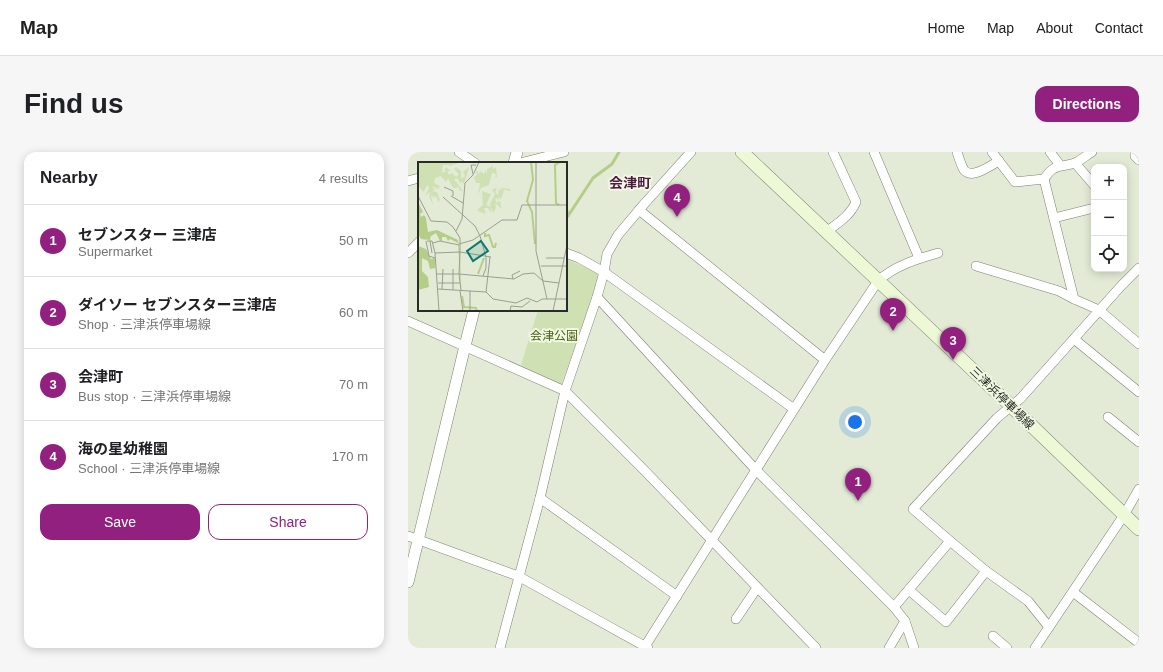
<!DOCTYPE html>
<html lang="en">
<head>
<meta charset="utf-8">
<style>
  :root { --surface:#fff; --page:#f6f6f6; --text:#202124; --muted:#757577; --line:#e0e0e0; --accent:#92207f }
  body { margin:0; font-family:Arial,"Noto Sans JP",sans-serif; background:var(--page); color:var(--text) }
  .controls { position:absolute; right:12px; top:12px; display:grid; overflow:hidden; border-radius:8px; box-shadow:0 2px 10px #0003 }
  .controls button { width:36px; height:36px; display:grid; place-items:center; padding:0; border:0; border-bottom:1px solid var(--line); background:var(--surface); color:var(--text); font:20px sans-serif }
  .you { position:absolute; left:447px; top:270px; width:14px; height:14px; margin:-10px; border:3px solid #fff; border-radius:50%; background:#1a73e8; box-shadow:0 0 0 6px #1a73e833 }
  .badge { display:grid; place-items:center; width:26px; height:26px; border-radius:50%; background:var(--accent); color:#fff; font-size:13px; font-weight:700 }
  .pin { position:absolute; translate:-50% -33px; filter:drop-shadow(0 1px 2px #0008) }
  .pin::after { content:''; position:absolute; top:21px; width:14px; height:12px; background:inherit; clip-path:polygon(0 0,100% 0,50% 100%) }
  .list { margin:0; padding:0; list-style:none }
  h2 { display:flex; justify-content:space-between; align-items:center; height:52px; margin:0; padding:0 16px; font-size:17px }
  h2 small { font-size:13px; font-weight:400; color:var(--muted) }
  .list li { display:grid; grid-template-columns:26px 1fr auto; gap:12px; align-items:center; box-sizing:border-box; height:72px; padding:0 16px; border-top:1px solid var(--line) }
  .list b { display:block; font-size:15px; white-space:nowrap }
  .list p { margin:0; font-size:13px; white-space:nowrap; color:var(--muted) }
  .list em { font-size:13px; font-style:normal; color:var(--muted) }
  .actions { display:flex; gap:8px; padding:12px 16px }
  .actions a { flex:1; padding:9px 0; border:1px solid var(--accent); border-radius:12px; text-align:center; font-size:14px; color:var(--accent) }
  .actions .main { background:var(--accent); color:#fff }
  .icon { flex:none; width:22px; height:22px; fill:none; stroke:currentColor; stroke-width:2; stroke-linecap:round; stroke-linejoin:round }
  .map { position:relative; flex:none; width:731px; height:496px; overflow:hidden; border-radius:12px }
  header { display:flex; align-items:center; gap:24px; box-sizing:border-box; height:56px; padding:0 20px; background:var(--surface); border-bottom:1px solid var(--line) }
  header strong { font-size:19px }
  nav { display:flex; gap:22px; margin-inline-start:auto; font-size:14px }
  .intro { display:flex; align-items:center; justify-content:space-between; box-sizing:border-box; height:96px; padding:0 24px }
  h1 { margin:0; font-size:28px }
  .button { padding:10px 18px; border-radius:12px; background:var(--accent); color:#fff; font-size:14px; font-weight:700 }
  main { display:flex; gap:24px; padding:0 24px }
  aside { flex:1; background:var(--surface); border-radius:12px; box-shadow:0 2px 10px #0003 }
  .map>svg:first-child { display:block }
  .green { fill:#cfe0b3 }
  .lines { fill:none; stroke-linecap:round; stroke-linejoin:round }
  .stream { stroke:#b5ce87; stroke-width:3 }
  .minor-casing { stroke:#7b826f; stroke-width:10 }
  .tertiary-casing { stroke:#7b826f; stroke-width:12 }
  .secondary-casing { stroke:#7b826f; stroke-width:14 }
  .minor { stroke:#fff; stroke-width:9 }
  .tertiary { stroke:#fff; stroke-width:11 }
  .secondary { stroke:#edf8d6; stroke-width:13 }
  .labels { text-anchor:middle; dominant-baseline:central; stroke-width:4; stroke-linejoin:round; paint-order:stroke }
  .park-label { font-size:12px; fill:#4a5f13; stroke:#f0f8e3 }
  .street-label { font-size:12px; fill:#292c24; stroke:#f0f8e3 }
  .quarter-label { font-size:14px; font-weight:bold; fill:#4f1944; stroke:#f0f8e3 }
  .inset-river { fill:none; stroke:#b5ce87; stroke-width:2 }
  .inset-road { fill:none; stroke:#999f8f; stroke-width:1 }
  .view { fill:#0f766e; fill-opacity:0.15; stroke:#0f766e; stroke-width:2 }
  .inset-edge { fill:none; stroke:#292c24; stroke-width:2 }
</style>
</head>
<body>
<header>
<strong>Map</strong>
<nav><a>Home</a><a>Map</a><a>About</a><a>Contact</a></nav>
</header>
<div class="intro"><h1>Find us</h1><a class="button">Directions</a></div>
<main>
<aside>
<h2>Nearby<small>4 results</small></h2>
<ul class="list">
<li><span class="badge">1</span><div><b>セブンスター 三津店</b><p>Supermarket</p></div><em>50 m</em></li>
<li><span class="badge">2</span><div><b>ダイソー セブンスター三津店</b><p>Shop · 三津浜停車場線</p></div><em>60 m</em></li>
<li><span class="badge">3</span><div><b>会津町</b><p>Bus stop · 三津浜停車場線</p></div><em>70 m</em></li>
<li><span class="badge">4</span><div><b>海の星幼稚園</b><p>School · 三津浜停車場線</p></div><em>170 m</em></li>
</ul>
<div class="actions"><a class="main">Save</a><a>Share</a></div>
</aside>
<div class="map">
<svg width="731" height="496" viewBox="0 0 731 496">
  <rect width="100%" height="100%" fill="#e3ebd6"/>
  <!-- green -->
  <path class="green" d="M 158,107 L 193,122 L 153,233 L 113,213 L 130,158 L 158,158 Z"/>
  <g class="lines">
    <!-- stream -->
    <g class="stream">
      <path d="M 158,54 L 160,64"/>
      <path d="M 160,64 L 185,26 L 204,12 L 211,0"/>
    </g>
    <!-- minor casing -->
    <g class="minor-casing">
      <g id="minor">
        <path d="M 51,0 L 67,11"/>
        <path d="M 466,0 L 511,106"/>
        <path d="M 549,0 C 551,6 553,13 556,18 C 564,28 583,13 591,9"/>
        <path d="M 584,0 L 607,30 L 636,27 L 666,147 L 691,158 L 731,192"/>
        <path d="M 642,0 L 652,13"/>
        <path d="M 727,0 L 727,4 L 731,8"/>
        <path d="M 112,11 L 156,0"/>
        <path d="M 667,11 L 686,33"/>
        <path d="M 636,27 C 647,11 651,16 667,11 C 673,8 679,3 684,0"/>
        <path d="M 0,29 L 11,26"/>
        <path d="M 231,58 L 417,208"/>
        <path d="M 646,66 L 686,56"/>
        <path d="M 418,80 C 430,71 442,64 448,50 L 425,0"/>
        <path d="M 0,101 L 11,90"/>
        <path d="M 158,101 L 171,106 L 196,120 L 386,257"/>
        <path d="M 568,114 L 651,139 L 666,147"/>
        <path d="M 189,145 L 348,318 L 486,455 L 497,469 L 481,496"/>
        <path d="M 0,169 L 157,239 L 236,318 L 408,496"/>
        <path d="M 666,187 L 731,240"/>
        <path d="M 700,265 L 731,290"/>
        <path d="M 132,346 L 269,444"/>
        <path d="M 0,384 L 110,424 L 240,496"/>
        <path d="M 542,389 L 578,419 L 620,449 L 641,475"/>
        <path d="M 501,438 L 538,470 L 578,419"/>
        <path d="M 665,440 L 731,491"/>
        <path d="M 486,455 L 542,389 L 505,357 L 589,266 L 613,246 L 713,134 L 731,116"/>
        <path d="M 328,467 L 349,436"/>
        <path d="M 497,469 L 506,496"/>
        <path d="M 585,484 L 599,496"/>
        <path d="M 92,496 L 132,346 L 157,239 L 189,145 L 196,120 L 199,102 L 210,83 L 237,51 L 283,0"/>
        <path d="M 236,496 L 417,208 L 470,129 C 486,114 509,107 530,101"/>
        <path d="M 627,496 L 716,363 L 731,337"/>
      </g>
    </g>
    <!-- tertiary casing -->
    <g class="tertiary-casing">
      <g id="tertiary">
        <path d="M 106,11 L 109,0"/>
        <path d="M 0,430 L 57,194 L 66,158"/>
      </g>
    </g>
    <!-- secondary casing -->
    <g class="secondary-casing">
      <path id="secondary" d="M 334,0 L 603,254 L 731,377"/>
    </g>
    <!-- minor -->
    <use href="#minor" class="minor"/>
    <!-- tertiary -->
    <use href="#tertiary" class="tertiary"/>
    <!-- secondary -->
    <use href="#secondary" class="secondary"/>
  </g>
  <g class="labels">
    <!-- park labels -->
    <g class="park-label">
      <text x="146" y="184">会津公園</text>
    </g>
    <!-- street labels -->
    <g class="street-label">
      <text transform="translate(594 246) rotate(44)">三津浜停車場線</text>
    </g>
    <!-- quarter labels -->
    <g class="quarter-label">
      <text x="222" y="31">会津町</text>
    </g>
  </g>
  <!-- overview -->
  <g transform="translate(10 10)">
    <rect width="149" height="149" fill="#e3ebd6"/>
    <path d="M 0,0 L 40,1 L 32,4 L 33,6 L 31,3 L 25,3 L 24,10 L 20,11 L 27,10 L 27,5 L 33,9 L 29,9 L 31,13 L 34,11 L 38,15 L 41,12 L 36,7 L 38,5 L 43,9 L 43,17 L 47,14 L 45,10 L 51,5 L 46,22 L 43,19 L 43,22 L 39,16 L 36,17 L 45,29 L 42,29 L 39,23 L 39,26 L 35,26 L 30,16 L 28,20 L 23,14 L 17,16 L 16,21 L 22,24 L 20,27 L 14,24 L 17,28 L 14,29 L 19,30 L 22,38 L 20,40 L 19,36 L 15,33 L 17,37 L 13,33 L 15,43 L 11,34 L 13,30 L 7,33 L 11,27 L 10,23 L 5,30 L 0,23 ZM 75,4 L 75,7 L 78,5 L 79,15 L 77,16 L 78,12 L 74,11 L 71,23 L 63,26 L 60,33 L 62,21 L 58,21 L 56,15 L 59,13 L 58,7 L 61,12 L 62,9 L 66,12 L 68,8 L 69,13 L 69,7 ZM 77,26 L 79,27 L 77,30 L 80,33 L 81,27 L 85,29 L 82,26 L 92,27 L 93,29 L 86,28 L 83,37 L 78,34 L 82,38 L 77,36 L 79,42 L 80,39 L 84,41 L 82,41 L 84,47 L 77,41 L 78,46 L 75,51 L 73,45 L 73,51 L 70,46 L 66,46 L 68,52 L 60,49 L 60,47 L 65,43 L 64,29 L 73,32 L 68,43 L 73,45 L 72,42 L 77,32 L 74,28 Z" fill="#cfe0b3"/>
    <path d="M 0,40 L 5,50 L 2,52 L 3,55 L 6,53 L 8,56 L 10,70 L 19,68 L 40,78 L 42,91 L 43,128 L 40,81 L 32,77 L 30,79 L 28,75 L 24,75 L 24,79 L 22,79 L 18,71 L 13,74 L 12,78 L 3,77 L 0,72 ZM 0,84 L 8,87 L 13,97 L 17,96 L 17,106 L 12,107 L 10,99 L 4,96 L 4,109 L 10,115 L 11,125 L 0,128 Z" fill="#b5ce87"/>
    <path class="inset-river" d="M 113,0 L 115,18 L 109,39 L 114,50 L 117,82M 141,43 L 138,41 L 137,3 L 142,0M 0,63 L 8,77M 67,71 L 67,74 L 71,73 L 75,85 L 77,85 L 78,81M 60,112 L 66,96M 44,134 L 46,145 L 58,146 L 59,149"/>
    <path class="inset-road" d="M 118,0 L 118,89 L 129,137M 55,12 L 53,3 L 58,3M 26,25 L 35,29 L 35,34M 0,34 L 13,59 L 29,60 L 35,65 L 42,76 L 42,90 L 73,95M 33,34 L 45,41M 25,35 L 57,64 L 62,74M 38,69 L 44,57 L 47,21 L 55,13 L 61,0M 62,74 L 68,95M 8,79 L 11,94 L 17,96M 9,79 L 14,79 L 17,91 L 42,90 L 41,112 L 96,117 L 105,112 L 116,111 L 125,119 L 141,121M 12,79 L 14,91M 15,81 L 22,79 L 41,83M 41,82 L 55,78 L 84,58 L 99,58 L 104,43 L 149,43M 17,91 L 21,149M 128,96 L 146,96M 123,104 L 149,104M 19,112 L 41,112 L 43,128M 65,114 L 68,106 L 68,95M 95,117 L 94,113 L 102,109M 20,121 L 42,121M 20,127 L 52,129 L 52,149M 24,127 L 25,107M 35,128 L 35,107M 42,129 L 45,149M 52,129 L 68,130 L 75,137 L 98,141 L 109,136 L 119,140 L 124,137 L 149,137M 68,130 L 72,95M 92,149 L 93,144 L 104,145 L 112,139M 135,149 L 149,83"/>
    <path class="view" d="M 63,79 L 70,89 L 55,99 L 49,89 Z"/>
    <rect width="149" height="149" class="inset-edge"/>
  </g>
</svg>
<div class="controls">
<button>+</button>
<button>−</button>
<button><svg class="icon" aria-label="locate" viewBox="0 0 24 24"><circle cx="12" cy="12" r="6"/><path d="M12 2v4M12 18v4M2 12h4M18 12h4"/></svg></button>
</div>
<div class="you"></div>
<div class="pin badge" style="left:450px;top:349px">1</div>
<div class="pin badge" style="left:485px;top:179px">2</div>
<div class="pin badge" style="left:545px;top:208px">3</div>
<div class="pin badge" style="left:269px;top:65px">4</div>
</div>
</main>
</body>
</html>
